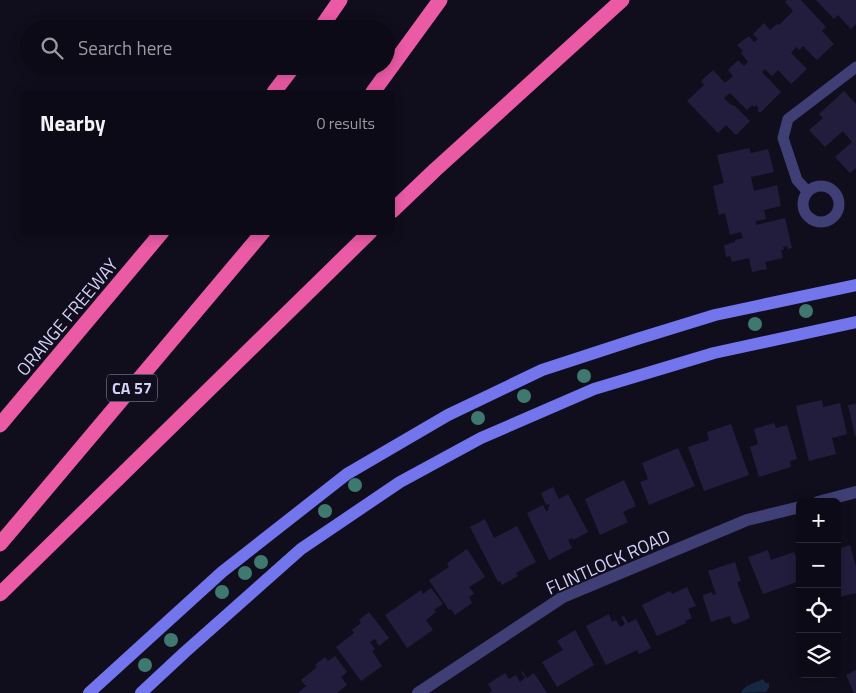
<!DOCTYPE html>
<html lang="en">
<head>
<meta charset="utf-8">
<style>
  :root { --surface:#0c0a16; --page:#1a1823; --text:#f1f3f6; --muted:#9a9aa1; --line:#2c2b35 }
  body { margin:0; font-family:"Titillium Web",sans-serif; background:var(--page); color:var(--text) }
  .controls { position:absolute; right:15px; bottom:15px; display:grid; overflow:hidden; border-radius:8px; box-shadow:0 2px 12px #0003 }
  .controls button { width:45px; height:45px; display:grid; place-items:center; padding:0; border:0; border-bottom:1px solid var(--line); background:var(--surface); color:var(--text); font:25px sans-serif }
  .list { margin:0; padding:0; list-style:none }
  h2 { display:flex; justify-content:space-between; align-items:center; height:65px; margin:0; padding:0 20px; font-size:21px }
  h2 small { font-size:16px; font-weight:400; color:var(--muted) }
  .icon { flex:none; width:28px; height:28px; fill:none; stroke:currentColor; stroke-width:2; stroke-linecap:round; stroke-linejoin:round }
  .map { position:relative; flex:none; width:856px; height:693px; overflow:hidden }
  .search { position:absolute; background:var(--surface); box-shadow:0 2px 12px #0003; left:20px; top:20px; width:375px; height:55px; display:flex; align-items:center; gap:12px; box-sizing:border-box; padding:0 18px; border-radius:28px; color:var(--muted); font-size:19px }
  .panel { position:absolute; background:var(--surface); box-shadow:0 2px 12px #0003; left:20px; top:90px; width:375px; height:145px; border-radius:8px }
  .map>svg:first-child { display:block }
  .water { fill:#152741 }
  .building { fill:#221d3c }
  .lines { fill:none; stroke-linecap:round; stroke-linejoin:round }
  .lane { stroke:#3f3f76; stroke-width:11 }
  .street { stroke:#3f3f76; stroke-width:12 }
  .secondary { stroke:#7375ed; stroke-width:12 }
  .highway { stroke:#ea5aa5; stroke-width:15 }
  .tree { fill:#3f786e }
  .labels { text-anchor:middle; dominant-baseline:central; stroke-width:4; stroke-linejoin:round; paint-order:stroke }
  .shield { fill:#100e1d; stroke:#9896b7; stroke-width:1 }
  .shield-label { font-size:16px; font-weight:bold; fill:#d3d0f9 }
  .street-label { font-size:18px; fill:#d3d0f9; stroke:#100e1d }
</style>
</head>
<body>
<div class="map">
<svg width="856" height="693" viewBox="0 0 856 693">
  <rect width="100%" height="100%" fill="#100e1d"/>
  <!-- water -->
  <path class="water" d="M 763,679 L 766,683 L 769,683 L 769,688 L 766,692 L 741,693 C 743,685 756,683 763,679 Z"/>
  <!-- building -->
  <g class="building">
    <path d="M 787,0 L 801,0 L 826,27 L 822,31 L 834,44 L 817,60 L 803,46 L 799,50 L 796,47 L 791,53 L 807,69 L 791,84 L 778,70 L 772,76 L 765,69 L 762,72 L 781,92 L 760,113 L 757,110 L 759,109 L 756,105 L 754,107 L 752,105 L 747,110 L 730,93 L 724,98 L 730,104 L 735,106 L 750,121 L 736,135 L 726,125 L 718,133 L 687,101 L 704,85 L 701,81 L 713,70 L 725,83 L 733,76 L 728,70 L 738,60 L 744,66 L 748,62 L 741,53 L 743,51 L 737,45 L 749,36 L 754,42 L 758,39 L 753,34 L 764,23 L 770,30 L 777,24 L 779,25 L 793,11 L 785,2 Z"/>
    <path d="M 816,0 L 856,0 L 856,24 L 851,29 L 838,15 L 834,19 Z"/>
    <path d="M 844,91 L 856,104 L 856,168 L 850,173 L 835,157 L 852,142 L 843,131 L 825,147 L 809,130 L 823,118 L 819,114 Z"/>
    <path d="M 749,148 L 751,153 L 768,149 L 774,172 L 751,177 L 754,191 L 777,185 L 781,206 L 764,210 L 766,219 L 756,221 L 756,225 L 785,218 L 792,248 L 788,249 L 787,246 L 783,247 L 784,250 L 781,250 L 783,258 L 765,262 L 767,269 L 752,272 L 749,258 L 732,262 L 730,256 L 726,257 L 724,245 L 735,242 L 735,240 L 743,238 L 741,232 L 730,235 L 725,213 L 719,215 L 713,186 L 724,183 L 717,155 Z"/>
    <path d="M 822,400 L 823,407 L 840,403 L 847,434 L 832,438 L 836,454 L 809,461 L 796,406 Z"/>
    <path d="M 856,404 L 856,436 L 855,436 L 848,405 Z"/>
    <path d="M 774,423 L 776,428 L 787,425 L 797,459 L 790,461 L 791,467 L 759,477 L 750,447 L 758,444 L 754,429 Z"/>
    <path d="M 731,424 L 749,475 L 704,491 L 688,447 L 709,440 L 707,432 Z"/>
    <path d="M 678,448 L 695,486 L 649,505 L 640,482 L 648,479 L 642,463 Z"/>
    <path d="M 624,480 L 636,506 L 623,512 L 628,522 L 600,535 L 585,499 Z"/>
    <path d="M 553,487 L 559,499 L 568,494 L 588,532 L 573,540 L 572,538 L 568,540 L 572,548 L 549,560 L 527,513 L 543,505 L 546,511 L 549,510 L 548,507 L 550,506 L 549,504 L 546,505 L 541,493 Z"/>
    <path d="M 485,519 L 494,538 L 517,526 L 536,562 L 516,573 L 518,576 L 502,585 L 500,581 L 498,582 L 470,527 Z"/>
    <path d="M 850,545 L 856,567 L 856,593 L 840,597 L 837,587 L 837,549 Z"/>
    <path d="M 467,549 L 485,577 L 469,587 L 474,594 L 469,597 L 472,603 L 455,615 L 451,609 L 449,610 L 429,580 L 449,567 L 447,563 Z"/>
    <path d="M 768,550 L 771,560 L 794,552 L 800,568 L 800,581 L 763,594 L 748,557 Z"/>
    <path d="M 735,562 L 741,581 L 737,582 L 750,617 L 748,619 L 735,624 L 732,623 L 730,616 L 711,622 L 703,597 L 703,595 L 712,592 L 713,595 L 716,594 L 708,571 Z"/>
    <path d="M 687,587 L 696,606 L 688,609 L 692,618 L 685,621 L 686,623 L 657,636 L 642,605 L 670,591 L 672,594 Z"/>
    <path d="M 431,588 L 443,604 L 434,610 L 436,612 L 426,620 L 433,630 L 407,648 L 385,615 L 421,590 L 423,594 Z"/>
    <path d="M 369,612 L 389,638 L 379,646 L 375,639 L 370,642 L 375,649 L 372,651 L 382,666 L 361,681 L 336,647 L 354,633 L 352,630 L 361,623 L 359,620 Z"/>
    <path d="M 609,614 L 612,622 L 616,620 L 620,627 L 625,624 L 621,617 L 624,616 L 628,623 L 636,619 L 651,648 L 639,654 L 637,650 L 606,665 L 586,626 Z"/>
    <path d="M 575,630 L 594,665 L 557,687 L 542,662 L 563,650 L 557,641 Z"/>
    <path d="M 335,656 L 347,672 L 341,677 L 347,685 L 337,693 L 298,693 L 306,686 L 301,680 L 317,667 L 315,665 L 325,657 L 328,661 Z"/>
    <path d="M 856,670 L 856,693 L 854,693 L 846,675 Z"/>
    <path d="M 522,671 L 527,678 L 534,673 L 547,693 L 489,693 L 492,691 L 488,684 L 505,673 L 509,679 L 516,675 L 520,682 L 525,678 L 521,672 Z"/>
  </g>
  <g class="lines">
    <!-- lane -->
    <g class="lane">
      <circle cx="821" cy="204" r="18"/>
      <path d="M 807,191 L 797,180 L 783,138 L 788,119 L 856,67"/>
    </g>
    <!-- street -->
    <g class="street">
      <path d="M 818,502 L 856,492"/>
      <path d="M 418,693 L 563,597 L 747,520 L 800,507"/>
    </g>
    <!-- secondary -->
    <g class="secondary">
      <path d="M 89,693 L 222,572 L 347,474 L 448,415 L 542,370 L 637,339 L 715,315 L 856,285"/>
      <path d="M 141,693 L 185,652 L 301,549 L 400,482 L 481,438 L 594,389 L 714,353 L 856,322"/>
    </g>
    <!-- highway -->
    <g class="highway">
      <path d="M 320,29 L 340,0"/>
      <path d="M 274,92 L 294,66"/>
      <path d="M 373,92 L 440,0"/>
      <path d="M 392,211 L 435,170 L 622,0"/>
      <path d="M 0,425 L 162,232"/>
      <path d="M 0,544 L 263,232"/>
      <path d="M 0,594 L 370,232"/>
    </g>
  </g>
  <!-- trees -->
  <g class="tree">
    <circle cx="806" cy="311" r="7"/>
    <circle cx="755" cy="324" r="7"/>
    <circle cx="584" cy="376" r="7"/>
    <circle cx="524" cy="396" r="7"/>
    <circle cx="478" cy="418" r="7"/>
    <circle cx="355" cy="485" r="7"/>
    <circle cx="325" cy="511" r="7"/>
    <circle cx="261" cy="562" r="7"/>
    <circle cx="245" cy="573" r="7"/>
    <circle cx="222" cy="592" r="7"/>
    <circle cx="171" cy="640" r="7"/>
    <circle cx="145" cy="665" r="7"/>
  </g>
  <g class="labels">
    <!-- shield labels -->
    <rect class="shield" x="107" y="374.5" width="50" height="27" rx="4"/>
    <g class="shield-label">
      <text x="132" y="388">CA 57</text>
    </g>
    <!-- street labels -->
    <g class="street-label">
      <text transform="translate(67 317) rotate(-50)">ORANGE FREEWAY</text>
      <text transform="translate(608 562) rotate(-24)">FLINTLOCK ROAD</text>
    </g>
  </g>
</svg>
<div class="controls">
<button>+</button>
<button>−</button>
<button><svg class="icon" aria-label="locate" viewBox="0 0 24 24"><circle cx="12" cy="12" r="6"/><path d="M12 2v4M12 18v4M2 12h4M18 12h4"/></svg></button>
<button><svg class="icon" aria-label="layers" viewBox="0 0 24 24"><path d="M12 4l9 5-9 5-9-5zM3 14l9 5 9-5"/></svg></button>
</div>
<div class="search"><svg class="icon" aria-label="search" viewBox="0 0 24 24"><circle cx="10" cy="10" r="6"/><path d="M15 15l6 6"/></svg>Search here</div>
<section class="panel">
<h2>Nearby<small>0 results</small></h2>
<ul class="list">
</ul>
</section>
</div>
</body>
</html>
